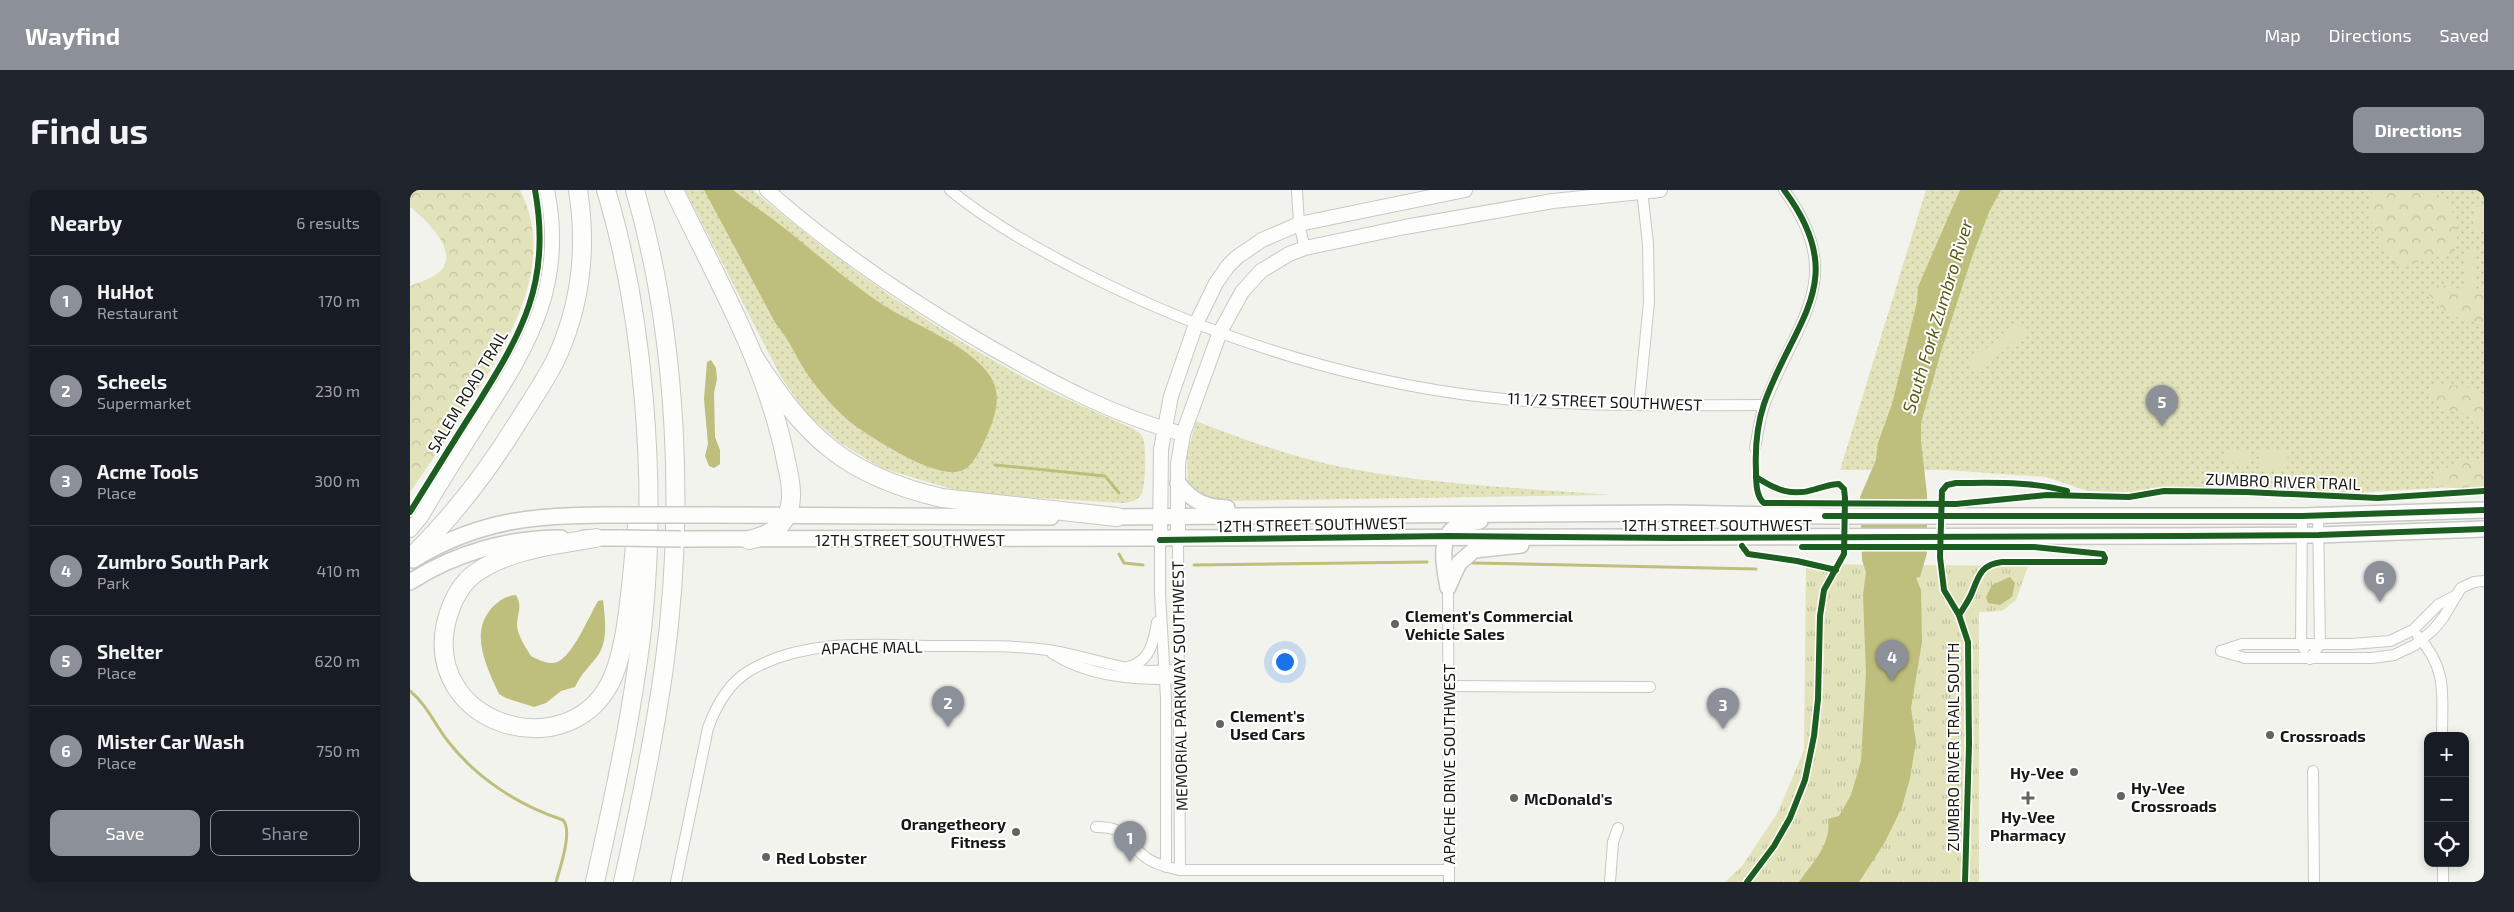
<!DOCTYPE html>
<html lang="en">
<head>
<meta charset="utf-8">
<style>
  :root { --surface:#171b24; --page:#20242c; --text:#f1f3f6; --muted:#9ea1a6; --line:#363941; --accent:#8c9099 }
  body { margin:0; font-family:"Exo 2",sans-serif; background:var(--page); color:var(--text) }
  .controls { position:absolute; right:15px; bottom:15px; display:grid; overflow:hidden; border-radius:10px; box-shadow:0 2px 8px #0003 }
  .controls button { width:45px; height:45px; display:grid; place-items:center; padding:0; border:0; border-bottom:1px solid var(--line); background:var(--surface); color:var(--text); font:25px sans-serif }
  .you { position:absolute; left:874px; top:471px; width:18px; height:18px; margin:-12px; border:4px solid #fff; border-radius:50%; background:#1a73e8; box-shadow:0 0 0 8px #1a73e833 }
  .badge { display:grid; place-items:center; width:32px; height:32px; border-radius:50%; background:var(--accent); color:#fff; font-size:16px; font-weight:700 }
  .pin { position:absolute; translate:-50% -41px; filter:drop-shadow(0 1px 2px #0008) }
  .pin::after { content:''; position:absolute; top:26px; width:18px; height:15px; background:inherit; clip-path:polygon(0 0,100% 0,50% 100%) }
  .list { margin:0; padding:0; list-style:none }
  h2 { display:flex; justify-content:space-between; align-items:center; height:65px; margin:0; padding:0 20px; font-size:21px }
  h2 small { font-size:16px; font-weight:400; color:var(--muted) }
  .list li { display:grid; grid-template-columns:32px 1fr auto; gap:15px; align-items:center; box-sizing:border-box; height:90px; padding:0 20px; border-top:1px solid var(--line) }
  .list b { display:block; font-size:19px; white-space:nowrap }
  .list p { margin:0; font-size:16px; white-space:nowrap; color:var(--muted) }
  .list em { font-size:16px; font-style:normal; color:var(--muted) }
  .actions { display:flex; gap:10px; padding:15px 20px }
  .actions a { flex:1; padding:11px 0; border:1px solid var(--accent); border-radius:10px; text-align:center; font-size:18px; color:var(--accent) }
  .actions .main { background:var(--accent); color:#fff }
  .icon { flex:none; width:28px; height:28px; fill:none; stroke:currentColor; stroke-width:2; stroke-linecap:round; stroke-linejoin:round }
  .map { position:relative; flex:none; width:2074px; height:692px; overflow:hidden; border-radius:10px }
  header { display:flex; align-items:center; gap:30px; box-sizing:border-box; height:70px; padding:0 25px; background:var(--accent); color:#fff }
  header strong { font-size:24px }
  nav { display:flex; gap:28px; margin-inline-start:auto; font-size:18px }
  .intro { display:flex; align-items:center; justify-content:space-between; box-sizing:border-box; height:120px; padding:0 30px }
  h1 { margin:0; font-size:35px }
  .button { padding:12px 22px; border-radius:10px; background:var(--accent); color:#fff; font-size:18px; font-weight:700 }
  main { display:flex; gap:30px; padding:0 30px }
  aside { flex:1; background:var(--surface); border-radius:10px; box-shadow:0 2px 8px #0003 }
  .map>svg:first-child { display:block }
  .grass { fill:url(#grass-dots) }
  .forest { fill:url(#forest-crowns) }
  .park { fill:url(#park-tufts) }
  .pitch { fill:#e2e3bb }
  .water { fill:#bebe7d }
  .lines { fill:none; stroke-linecap:round; stroke-linejoin:round }
  .stream { stroke:#bebe7d; stroke-width:3 }
  .street-casing { stroke:#c8c8c4; stroke-width:12 }
  .secondary-casing { stroke:#c8c8c4; stroke-width:16 }
  .primary-casing { stroke:#c8c8c4; stroke-width:18 }
  .highway-casing { stroke:#c8c8c4; stroke-width:20 }
  .street { stroke:#fdfdfc; stroke-width:10 }
  .secondary { stroke:#fdfdfc; stroke-width:14 }
  .primary { stroke:#fdfdfc; stroke-width:15 }
  .highway { stroke:#fdfdfc; stroke-width:18 }
  .primary-bridge-casing { stroke:#c8c8c4; stroke-width:18; stroke-linecap:butt }
  .primary-bridge { stroke:#fdfdfc; stroke-width:15 }
  .cycleway-casing { stroke:#fff; stroke-width:9 }
  .cycleway { stroke:#1b5e20; stroke-width:6 }
  .poi-dot { fill:#646560; stroke:#fff; stroke-width:2 }
  .labels { text-anchor:middle; dominant-baseline:central; stroke-width:4; stroke-linejoin:round; paint-order:stroke }
  .street-label { font-size:16px; fill:#171814; stroke:#fff }
  .poi-label { font-size:16px; font-weight:bold; fill:#171814; stroke:#fff; text-anchor:start }
  .water-label { font-size:18px; font-style:italic; fill:#595916; stroke:#fff }
</style>
</head>
<body>
<header>
<strong>Wayfind</strong>
<nav><a>Map</a><a>Directions</a><a>Saved</a></nav>
</header>
<div class="intro"><h1>Find us</h1><a class="button">Directions</a></div>
<main>
<aside>
<h2>Nearby<small>6 results</small></h2>
<ul class="list">
<li><span class="badge">1</span><div><b>HuHot</b><p>Restaurant</p></div><em>170 m</em></li>
<li><span class="badge">2</span><div><b>Scheels</b><p>Supermarket</p></div><em>230 m</em></li>
<li><span class="badge">3</span><div><b>Acme Tools</b><p>Place</p></div><em>300 m</em></li>
<li><span class="badge">4</span><div><b>Zumbro South Park</b><p>Park</p></div><em>410 m</em></li>
<li><span class="badge">5</span><div><b>Shelter</b><p>Place</p></div><em>620 m</em></li>
<li><span class="badge">6</span><div><b>Mister Car Wash</b><p>Place</p></div><em>750 m</em></li>
</ul>
<div class="actions"><a class="main">Save</a><a>Share</a></div>
</aside>
<div class="map">
<svg width="2074" height="692" viewBox="0 0 2074 692">
  <defs>
    <pattern id="grass-dots" width="8" height="8" patternUnits="userSpaceOnUse" patternTransform="scale(1.25)"><rect width="8" height="8" fill="#e2e3bb"/><path d="M2 2h.1M6 6h.1" fill="none" stroke="#c1c2a0" stroke-width="1.8" stroke-linecap="round"/></pattern>
    <pattern id="forest-crowns" width="20" height="18" patternUnits="userSpaceOnUse" patternTransform="scale(1.25)"><rect width="20" height="18" fill="#e2e3bb"/><path d="M2 6a3 3 0 1 1 6 0M12 15a3 3 0 1 1 6 0" fill="none" stroke="#c1c2a0"/></pattern>
    <pattern id="park-tufts" width="24" height="20" patternUnits="userSpaceOnUse" patternTransform="scale(1.25)"><rect width="24" height="20" fill="#e2e3bb"/><path d="M3 7l-1-3M5 7V3M7 7l1-3M15 17l-1-3M17 17v-4M19 17l1-3" fill="none" stroke="#c1c2a0"/></pattern>
  </defs>
  <rect width="100%" height="100%" fill="#f3f3ee"/>
  <!-- grass -->
  <g class="grass">
    <path d="M 275,0 L 343,0 C 426,72 525,140 622,192 C 654,209 689,223 722,238 C 725,240 730,243 732,246 C 737,253 736,297 731,305 C 727,311 720,312 714,313 L 559,304 L 471,278 L 429,252 L 397,224 L 371,187 Z"/>
    <path d="M 1516,0 L 2074,0 L 2074,295 L 1945,303 L 1750,297 L 1722,302 L 1678,301 L 1636,287 L 1537,280 L 1430,280 Z"/>
    <path d="M 786,231 C 833,250 892,270 942,279 C 1027,295 1115,298 1202,305 L 811,311 C 797,307 788,302 778,292 L 777,265 Z"/>
  </g>
  <!-- forest -->
  <g class="forest">
    <path d="M 0,0 L 110,0 C 147,73 100,149 61,211 C 41,242 21,272 0,302 L 0,96 C 9,92 21,89 28,83 C 53,63 15,29 0,17 Z"/>
    <path d="M 1963,0 L 2024,0 L 2046,26 L 2047,48 L 2044,62 C 2033,68 2027,66 2016,69 C 2001,73 2001,79 1985,76 C 1971,49 1952,32 1963,0 Z"/>
    <path d="M 2025,95 C 2042,95 2057,102 2074,102 L 2074,135 L 2037,124 L 2019,105 L 2019,98 Z"/>
    <path d="M 2028,195 L 2055,196 L 2074,204 L 2074,238 L 2065,236 L 2058,225 C 2040,218 2024,223 2020,201 Z"/>
    <path d="M 2054,271 L 2074,272 L 2074,297 C 2057,298 2035,301 2020,291 L 2022,284 Z"/>
  </g>
  <!-- park -->
  <path class="park" d="M 1396,374 L 1618,376 L 1606,410 L 1592,421 L 1569,422 L 1569,692 L 1315,692 L 1332,676 L 1368,622 L 1394,560 Z"/>
  <!-- pitch -->
  <g class="pitch">
    <path d="M 2064,17 L 2074,17 L 2074,42 L 2063,42 Z"/>
    <path d="M 2054,61 L 2067,61 L 2066,100 L 2054,99 Z"/>
    <path d="M 1610,131 L 1618,141 L 1565,184 L 1557,174 Z"/>
    <path d="M 1817,260 L 1840,262 L 1839,274 L 1816,273 Z"/>
    <path d="M 1850,260 L 1878,261 L 1877,280 L 1849,279 Z"/>
  </g>
  <!-- water -->
  <g class="water">
    <path d="M 294,0 L 323,0 C 341,14 360,27 378,41 C 409,66 440,93 473,115 C 504,135 560,155 580,186 C 592,204 586,224 578,243 C 573,255 565,274 553,280 C 529,292 464,249 444,235 C 428,223 412,204 400,188 C 387,170 380,150 366,134 Z"/>
    <path d="M 1550,0 L 1591,0 L 1579,22 L 1562,67 L 1530,165 L 1511,233 L 1511,252 L 1517,304 L 1517,363 L 1510,387 L 1506,388 L 1511,400 L 1512,452 L 1501,518 L 1506,552 L 1500,588 L 1492,617 L 1475,652 L 1449,692 L 1389,692 C 1403,672 1422,654 1418,629 L 1429,626 L 1441,605 L 1451,571 L 1456,483 L 1453,405 L 1456,382 L 1452,370 L 1450,307 L 1466,270 L 1468,253 L 1482,214 L 1507,112 L 1508,97 Z"/>
    <path d="M 301,170 L 306,178 L 307,189 L 304,203 L 305,247 L 310,260 L 310,274 L 304,278 L 299,276 L 295,266 L 298,254 L 294,209 L 297,172 Z"/>
    <path d="M 1600,387 L 1605,393 L 1602,407 L 1590,415 L 1578,413 L 1576,407 L 1582,395 Z"/>
    <path d="M 106,405 C 113,417 107,423 107,436 C 108,446 116,458 121,466 C 129,470 138,475 147,472 C 163,466 179,426 188,411 L 193,410 C 195,428 199,453 186,468 C 178,478 171,484 165,497 L 151,501 L 136,513 L 124,517 L 96,508 L 89,504 C 77,478 60,445 80,420 C 88,411 95,406 106,405 Z"/>
  </g>
  <g class="lines">
    <!-- stream -->
    <g class="stream">
      <path d="M 585,275 L 695,286 L 709,303"/>
      <path d="M 709,364 L 714,373 L 733,375"/>
      <path d="M 1063,373 L 1346,379"/>
      <path d="M 784,375 L 1017,372"/>
      <path d="M 0,501 C 17,515 24,533 37,550 C 66,588 108,615 153,630 C 163,641 150,678 146,692"/>
    </g>
    <!-- street casing -->
    <g class="street-casing">
      <g id="street">
        <path d="M 540,0 C 582,34 631,61 680,86 C 811,152 957,197 1104,210 C 1186,217 1271,215 1354,215"/>
        <path d="M 887,0 L 889,34 L 895,58"/>
        <path d="M 1229,214 L 1239,112 L 1238,54 L 1232,0"/>
        <path d="M 1345,258 C 1348,243 1350,226 1355,213 C 1387,129 1439,88 1374,0"/>
        <path d="M 1892,326 L 1891,454 L 1894,459"/>
        <path d="M 750,350 L 750,404 L 756,508 L 756,677"/>
        <path d="M 768,350 L 770,680"/>
        <path d="M 1038,397 L 1039,692"/>
        <path d="M 2008,446 C 2038,480 2032,504 2032,546"/>
        <path d="M 1811,461 L 1835,468 L 1962,468 L 1984,465 L 2005,455 L 2023,440 L 2033,428 L 2051,398 L 2064,392 L 2074,391"/>
        <path d="M 1811,461 L 1832,454 L 1941,454 L 1980,451 L 2003,440 L 2029,414 L 2047,405"/>
        <path d="M 642,463 C 679,487 726,490 769,489"/>
        <path d="M 1900,469 L 1910,454 L 1908,325"/>
        <path d="M 718,477 C 740,472 744,451 747,432"/>
        <path d="M 1038,496 L 1240,497"/>
        <path d="M 1903,581 L 1904,692"/>
        <path d="M 686,637 C 716,637 713,648 734,666 C 743,674 758,677 770,680 L 1039,680"/>
        <path d="M 2033,673 L 2033,692"/>
        <path d="M 266,692 L 298,538 C 306,516 319,493 339,481 C 394,448 464,455 525,456 C 563,456 600,455 638,460 C 672,465 704,478 738,481 C 748,481 759,480 769,480"/>
        <path d="M 1200,692 L 1203,652 L 1208,638"/>
      </g>
    </g>
    <!-- secondary casing -->
    <g class="secondary-casing">
      <g id="secondary">
        <path d="M 357,0 C 425,61 501,111 580,157 C 641,192 704,226 773,244"/>
        <path d="M 0,340 L 11,327 C 31,293 52,260 73,227 C 121,153 156,92 137,0"/>
        <path d="M 750,350 L 751,259 L 761,206 L 786,134 L 806,93 L 818,76 L 827,67 L 852,50 L 889,34 L 1055,0"/>
        <path d="M 768,350 L 768,274 L 773,244 L 810,142 L 832,102 L 851,81 L 879,64 L 895,58 L 995,37 L 1143,11 L 1250,0"/>
      </g>
    </g>
    <!-- primary casing -->
    <g class="primary-casing">
      <g id="primary">
        <path d="M 768,293 C 782,311 794,317 817,318"/>
        <path d="M 298,325 L 641,327"/>
        <path d="M 697,327 L 1262,323 L 1415,326 L 1892,326 L 2074,320"/>
        <path d="M 174,348 L 210,348"/>
        <path d="M 271,349 L 1774,346 L 1909,345 L 2074,339"/>
        <path d="M 3,370 C 71,328 133,324 210,325"/>
        <path d="M 0,392 C 45,363 98,348 151,348"/>
        <path d="M 1038,397 L 1049,373 L 1064,360 L 1111,355"/>
        <path d="M 1038,397 C 1035,381 1028,351 1043,339 C 1050,333 1061,333 1070,331"/>
      </g>
    </g>
    <!-- highway casing -->
    <g class="highway-casing">
      <g id="highway">
        <path d="M 264,0 C 306,88 357,174 376,271 C 379,285 383,301 380,316 C 375,338 359,345 339,350"/>
        <path d="M 344,167 C 396,248 436,286 532,308 L 707,327"/>
        <path d="M 186,348 C 145,355 101,359 67,382 C 49,394 41,413 36,433 C 14,534 154,577 199,495 C 219,459 222,378 227,335"/>
        <path d="M 0,368 C 43,327 77,282 108,232 C 121,211 136,190 147,167 C 171,114 177,57 168,0"/>
        <path d="M 185,692 C 205,602 225,512 234,420 C 246,290 234,125 196,0"/>
        <path d="M 213,692 C 229,621 244,549 254,477 C 275,324 268,148 225,0"/>
      </g>
    </g>
    <!-- street -->
    <use href="#street" class="street"/>
    <!-- secondary -->
    <use href="#secondary" class="secondary"/>
    <!-- primary -->
    <use href="#primary" class="primary"/>
    <!-- highway -->
    <use href="#highway" class="highway"/>
    <!-- primary-bridge casing -->
    <g class="primary-bridge-casing">
      <g id="primary-bridge">
        <path d="M 210,325 L 298,325"/>
        <path d="M 210,348 L 271,349"/>
      </g>
    </g>
    <!-- primary-bridge -->
    <use href="#primary-bridge" class="primary-bridge"/>
    <!-- cycleway casing -->
    <g class="cycleway-casing">
      <g id="cycleway">
        <path d="M 1374,0 C 1442,91 1384,129 1354,214 C 1347,235 1345,259 1346,281 C 1346,291 1346,307 1354,313 L 1546,314 L 1637,305 L 1719,307 L 1754,301 L 1836,302 L 1968,308 L 2074,301"/>
        <path d="M 0,322 C 22,287 43,252 65,218 C 112,143 142,92 125,0"/>
        <path d="M 1415,326 L 1892,326 L 2074,320"/>
        <path d="M 750,350 L 1037,346 L 1268,348 L 1774,346 L 1909,345 L 2074,339"/>
        <path d="M 1332,356 L 1338,364 L 1387,371 L 1426,380"/>
        <path d="M 1392,357 L 1624,357 L 1693,364 L 1695,368 L 1694,372 L 1592,372 C 1573,374 1569,384 1563,400 C 1560,409 1554,417 1549,425"/>
        <path d="M 1337,692 L 1364,656 L 1380,628 L 1395,590 L 1404,546 L 1408,509 L 1410,426 L 1414,400 L 1434,364 L 1435,308 L 1434,299 L 1429,294 C 1421,294 1414,297 1406,299 C 1382,307 1366,300 1346,287"/>
        <path d="M 1555,692 L 1559,555 L 1558,452 L 1549,425 L 1534,400 L 1530,367 L 1532,301 L 1537,295 L 1546,293 C 1583,293 1621,291 1657,301"/>
      </g>
    </g>
    <!-- cycleway -->
    <use href="#cycleway" class="cycleway"/>
  </g>
  <!-- markers -->
  <g class="poi-dot">
    <circle cx="985" cy="434" r="5"/>
    <circle cx="810" cy="534" r="5"/>
    <circle cx="1860" cy="545" r="5"/>
    <circle cx="1664" cy="582" r="5"/>
    <circle cx="1711" cy="606" r="5"/>
    <circle cx="1104" cy="608" r="5"/>
    <path d="M1615.5 600.5h5v5h5v5h-5v5h-5v-5h-5v-5h5z"/>
    <circle cx="606" cy="642" r="5"/>
    <circle cx="356" cy="667" r="5"/>
  </g>
  <g class="labels">
    <!-- street labels -->
    <g class="street-label">
      <text transform="translate(57 201) rotate(-59)">SALEM ROAD TRAIL</text>
      <text transform="translate(1195 211) rotate(2)">11 1/2 STREET SOUTHWEST</text>
      <text transform="translate(1873 291) rotate(2)">ZUMBRO RIVER TRAIL</text>
      <text transform="translate(902 334) rotate(-1)">12TH STREET SOUTHWEST</text>
      <text x="1307" y="334">12TH STREET SOUTHWEST</text>
      <text x="500" y="349">12TH STREET SOUTHWEST</text>
      <text transform="translate(462 457) rotate(-1)">APACHE MALL</text>
      <text transform="translate(769 496) rotate(-91)">MEMORIAL PARKWAY SOUTHWEST</text>
      <text transform="translate(1542 557) rotate(-90)">ZUMBRO RIVER TRAIL SOUTH</text>
      <text transform="translate(1038 574) rotate(-90)">APACHE DRIVE SOUTHWEST</text>
    </g>
    <!-- poi labels -->
    <g class="poi-label">
      <text x="995" y="425">Clement's Commercial<tspan x="995" dy="18">Vehicle Sales</tspan></text>
      <text x="820" y="525">Clement's<tspan x="820" dy="18">Used Cars</tspan></text>
      <text x="1870" y="545">Crossroads</text>
      <text x="1654" y="582" text-anchor="end">Hy-Vee</text>
      <text x="1721" y="597">Hy-Vee<tspan x="1721" dy="18">Crossroads</tspan></text>
      <text x="1114" y="608">McDonald's</text>
      <text x="1618" y="626" text-anchor="middle">Hy-Vee<tspan x="1618" dy="18">Pharmacy</tspan></text>
      <text x="596" y="633" text-anchor="end">Orangetheory<tspan x="596" dy="18">Fitness</tspan></text>
      <text x="366" y="667">Red Lobster</text>
    </g>
    <!-- water labels -->
    <g class="water-label">
      <text transform="translate(1527 126) rotate(-73)">South Fork Zumbro River</text>
    </g>
  </g>
</svg>
<div class="controls">
<button>+</button>
<button>−</button>
<button><svg class="icon" aria-label="locate" viewBox="0 0 24 24"><circle cx="12" cy="12" r="6"/><path d="M12 2v4M12 18v4M2 12h4M18 12h4"/></svg></button>
</div>
<div class="you"></div>
<div class="pin badge" style="left:720px;top:672px">1</div>
<div class="pin badge" style="left:538px;top:537px">2</div>
<div class="pin badge" style="left:1313px;top:539px">3</div>
<div class="pin badge" style="left:1482px;top:491px">4</div>
<div class="pin badge" style="left:1752px;top:236px">5</div>
<div class="pin badge" style="left:1970px;top:412px">6</div>
</div>
</main>
</body>
</html>
